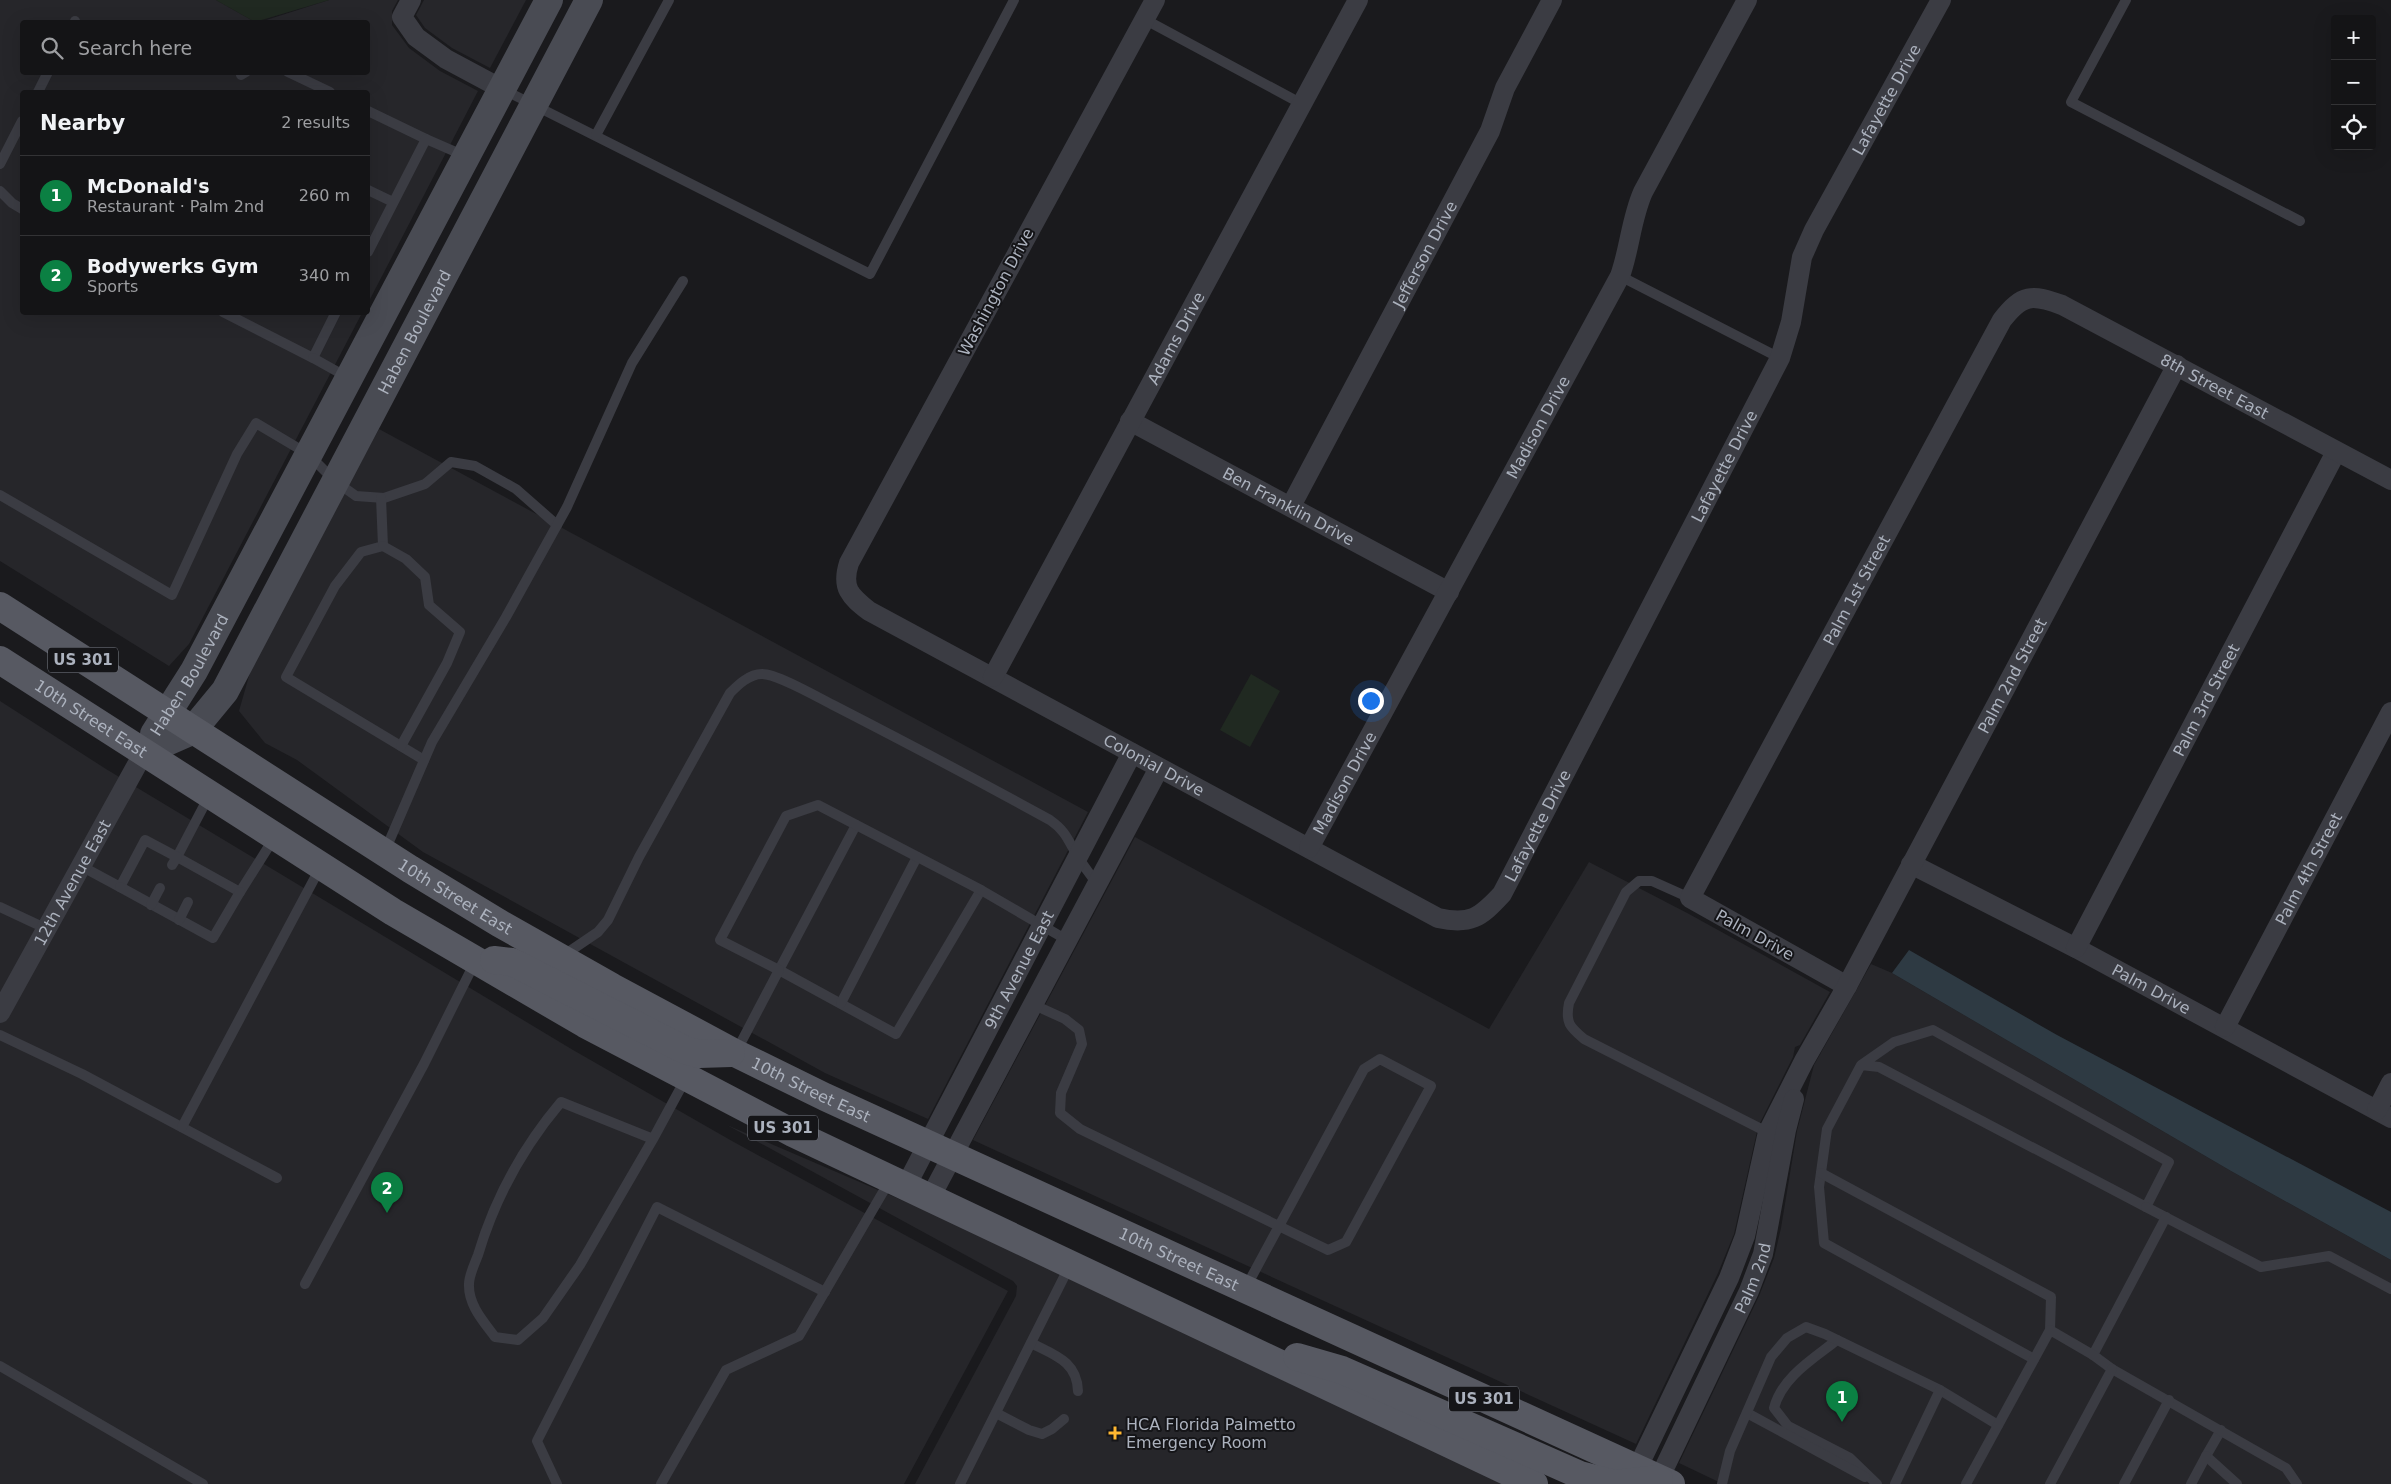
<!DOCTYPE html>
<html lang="en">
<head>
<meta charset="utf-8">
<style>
  :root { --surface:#141416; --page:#1d1d1f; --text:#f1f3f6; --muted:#9d9ea1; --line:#333335; --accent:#0b8043 }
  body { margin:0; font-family:"DejaVu Sans",sans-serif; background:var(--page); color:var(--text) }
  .controls { position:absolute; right:15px; top:15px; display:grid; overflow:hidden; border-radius:5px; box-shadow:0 5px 20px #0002 }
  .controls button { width:45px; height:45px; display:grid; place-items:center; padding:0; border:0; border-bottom:1px solid var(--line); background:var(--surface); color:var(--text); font:25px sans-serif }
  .you { position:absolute; left:1370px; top:700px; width:18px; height:18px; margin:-12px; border:4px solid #fff; border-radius:50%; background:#1a73e8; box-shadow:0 0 0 8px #1a73e833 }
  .badge { display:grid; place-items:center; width:32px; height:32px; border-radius:50%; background:var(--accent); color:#fff; font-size:16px; font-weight:700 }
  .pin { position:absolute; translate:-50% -41px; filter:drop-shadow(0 1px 2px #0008) }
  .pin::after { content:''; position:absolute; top:26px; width:18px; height:15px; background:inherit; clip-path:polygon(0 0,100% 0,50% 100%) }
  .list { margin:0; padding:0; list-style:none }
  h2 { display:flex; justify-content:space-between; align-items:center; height:65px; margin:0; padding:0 20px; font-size:21px }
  h2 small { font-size:16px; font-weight:400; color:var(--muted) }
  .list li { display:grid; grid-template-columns:32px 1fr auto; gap:15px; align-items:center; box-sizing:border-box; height:80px; padding:0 20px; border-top:1px solid var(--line) }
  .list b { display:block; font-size:19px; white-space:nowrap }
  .list p { margin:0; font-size:16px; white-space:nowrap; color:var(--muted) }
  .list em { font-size:16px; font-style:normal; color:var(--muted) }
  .icon { flex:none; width:28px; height:28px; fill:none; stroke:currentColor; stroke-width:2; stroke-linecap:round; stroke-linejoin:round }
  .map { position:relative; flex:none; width:2391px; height:1484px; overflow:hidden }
  .search { position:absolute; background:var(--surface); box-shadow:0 5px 20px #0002; left:20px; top:20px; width:350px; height:55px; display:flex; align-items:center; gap:12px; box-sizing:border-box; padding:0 18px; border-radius:5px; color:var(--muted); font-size:19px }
  .panel { position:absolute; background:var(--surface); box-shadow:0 5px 20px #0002; left:20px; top:90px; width:350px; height:225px; border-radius:5px }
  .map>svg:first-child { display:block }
  .built { fill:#26262a }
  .green { fill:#202921 }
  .water { fill:#2e3a43 }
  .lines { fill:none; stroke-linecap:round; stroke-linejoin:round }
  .lane { stroke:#3b3c43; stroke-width:10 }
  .street { stroke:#3b3c43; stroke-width:20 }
  .secondary { stroke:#494b53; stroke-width:28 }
  .primary { stroke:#575962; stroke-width:28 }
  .poi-dot { fill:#ffb731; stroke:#151518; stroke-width:2 }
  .labels { text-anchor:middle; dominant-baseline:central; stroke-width:4; stroke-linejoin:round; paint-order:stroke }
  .shield { fill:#151518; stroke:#7f838c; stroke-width:1 }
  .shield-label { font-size:15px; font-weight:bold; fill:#acb2be }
  .street-label { font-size:16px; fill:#acb2be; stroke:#151518 }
  .poi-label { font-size:16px; fill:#acb2be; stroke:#151518; text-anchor:start }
</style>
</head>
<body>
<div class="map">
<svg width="2391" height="1484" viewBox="0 0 2391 1484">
  <rect width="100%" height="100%" fill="#1a1a1d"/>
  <!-- built -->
  <g class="built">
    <path d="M 0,0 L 216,0 L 255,22 L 22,22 L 22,72 L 368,72 L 368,22 L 260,22 L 329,0 L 398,0 L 392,11 L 392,25 L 409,48 L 440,71 L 478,91 L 368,303 L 368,92 L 22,92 L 22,312 L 362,313 L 189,644 L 169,666 L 0,561 Z"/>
    <path d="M 424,0 L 526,0 L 490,68 L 452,48 L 425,28 L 416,15 Z"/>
    <path d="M 379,429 L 1088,812 L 928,1119 L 825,1073 L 423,852 L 297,760 L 265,743 L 239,711 L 253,662 L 312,550 Z"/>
    <path d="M 0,701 L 106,769 L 573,1050 L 732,1141 L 1008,1291 L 904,1484 L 0,1484 Z"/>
    <path d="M 1135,837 L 1489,1029 L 1589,862 L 1689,914 L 1830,992 L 1800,1045 L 1795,1047 L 1793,1057 L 1758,1127 L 1734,1234 L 1718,1273 L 1636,1444 L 973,1140 Z"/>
    <path d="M 1871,964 L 1892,973 L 2231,1171 L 2391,1260 L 2391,1484 L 1723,1484 L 1679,1463 L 1759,1296 L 1774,1258 L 1781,1228 L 1797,1131 L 1814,1065 Z"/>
    <path d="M 727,1125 L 955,1223 L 1195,1339 L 1505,1484 L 915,1484 L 1016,1296 L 1017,1286 L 1013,1281 Z"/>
  </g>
  <!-- green -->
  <g class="green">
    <path d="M 216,0 L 329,0 L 255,22 Z"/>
    <path d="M 1251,674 L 1280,691 L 1250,747 L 1220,730 Z"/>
  </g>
  <!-- water -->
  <path class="water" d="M 1909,950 L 2057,1035 L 2391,1212 L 2391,1260 L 2231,1171 L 1892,973 Z"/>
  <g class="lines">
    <!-- lane -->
    <g class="lane">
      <path d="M 2126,0 L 2071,102 L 2300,221"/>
      <path d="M 1144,19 L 1302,104"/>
      <path d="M 75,22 L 75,21"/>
      <path d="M 288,72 L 330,92"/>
      <path d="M 241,75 L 246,72"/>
      <path d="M 504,90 L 870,274 L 1014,0"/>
      <path d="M 38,92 L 48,72"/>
      <path d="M 368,111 L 426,139"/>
      <path d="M 596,135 L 669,0"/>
      <path d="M 0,164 L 22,121"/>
      <path d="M 368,190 L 393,202"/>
      <path d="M 0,191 L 12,203 L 22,209"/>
      <path d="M 368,252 L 426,139 L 465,156"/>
      <path d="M 1620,276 L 1780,358"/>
      <path d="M 223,312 L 313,358 L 336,312"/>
      <path d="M 313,358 L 347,377"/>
      <path d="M 0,495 L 172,595 L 237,454 L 256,423 L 308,454 L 335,481 L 356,496 L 384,498 L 425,484 L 451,462 L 475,466 L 516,489 L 557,525"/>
      <path d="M 381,498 L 383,546 L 361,552 L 335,586 L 286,677 L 424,760"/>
      <path d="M 383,546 L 406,559 L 425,577 L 429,605 L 460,632 L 447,663 L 401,746"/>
      <path d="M 209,796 L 177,857 L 240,892 L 274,838"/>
      <path d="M 856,825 L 779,970 L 896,1034 L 981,890"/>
      <path d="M 385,851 L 432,742 L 506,617 L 567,507 L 632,363 L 683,281"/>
      <path d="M 81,866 L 120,887 L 145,840 L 177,857 L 172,865"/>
      <path d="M 120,887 L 213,938 L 240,892"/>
      <path d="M 1690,898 L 1652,881 L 1639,881 L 1626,892 L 1569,1003 C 1565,1023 1570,1027 1584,1039 L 1769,1133"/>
      <path d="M 151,905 L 160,888"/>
      <path d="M 0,907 L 47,929"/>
      <path d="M 179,920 L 188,902"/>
      <path d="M 565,960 L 570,951 L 598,932 L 608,920 L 639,857 L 730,693 C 738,685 749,674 762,674 C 778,674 819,698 835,706 C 907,743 979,781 1050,820 C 1067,832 1068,841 1078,857 C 1084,867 1091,875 1097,884"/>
      <path d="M 841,1003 L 917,857"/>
      <path d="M 1032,1004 L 1065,1019 L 1079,1030 L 1082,1044 L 1061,1093 L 1060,1113 L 1080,1129 L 1328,1250 L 1346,1242 L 1431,1086 L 1380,1059 L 1364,1069 L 1245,1289"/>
      <path d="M 0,1035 L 82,1074 L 277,1178"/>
      <path d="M 736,1052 L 779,970 L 720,940 L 786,816 L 818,805 L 981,890 L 1067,940"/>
      <path d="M 1861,1065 L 1894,1042 L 1933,1030 L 2169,1162 L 2146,1207 L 1879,1067 L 1861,1065 L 1827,1129 L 1819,1187 L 1824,1243 L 2034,1359"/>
      <path d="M 182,1127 L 320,868"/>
      <path d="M 653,1139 L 561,1102 C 523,1147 495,1198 478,1255 C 475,1263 469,1275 469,1284 C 468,1305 484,1322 495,1337 L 518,1340 L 543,1318 L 580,1265 L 653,1139 L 686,1078"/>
      <path d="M 1821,1173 L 2051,1297 L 2050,1330"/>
      <path d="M 2146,1207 L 2261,1267 L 2329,1256 L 2391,1289"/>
      <path d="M 305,1284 L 424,1064 L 475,962"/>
      <path d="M 1837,1340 C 1813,1359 1782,1377 1774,1408 L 1788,1426 L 1850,1458 L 1877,1484"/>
      <path d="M 1031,1343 C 1054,1355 1077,1361 1078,1391"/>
      <path d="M 2093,1355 L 2166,1217"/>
      <path d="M 0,1366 L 203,1484"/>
      <path d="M 996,1413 L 1029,1430 L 1042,1434 L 1052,1429 L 1064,1419"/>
      <path d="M 1747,1413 L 1865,1477"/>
      <path d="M 2221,1430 L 2206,1456 L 2237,1484"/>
      <path d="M 557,1484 L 537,1441 L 657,1207 L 825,1292"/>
      <path d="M 661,1484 L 726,1370 L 799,1336 L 890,1180"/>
      <path d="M 960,1484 L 1070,1265"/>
      <path d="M 1722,1484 L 1730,1451 L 1771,1357 L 1787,1338 L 1806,1327 L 1825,1334 L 1940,1390 L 1998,1425"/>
      <path d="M 1895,1484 L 1940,1390"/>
      <path d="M 1966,1484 L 2050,1330 L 2093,1355 L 2112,1369 L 2286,1468 L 2297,1484"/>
      <path d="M 2050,1484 L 2112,1369"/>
      <path d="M 2124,1484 L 2169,1400"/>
      <path d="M 2191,1484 L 2206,1456"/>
    </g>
    <!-- street -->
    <g class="street">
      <path d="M 411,0 L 402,17 L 416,37 L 446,59 L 502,89"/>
      <path id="s1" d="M 1155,0 L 849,563 C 841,588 850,596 869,611 L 1438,918 C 1470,925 1480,918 1502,894 L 1780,358 L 1791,322 L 1802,257 L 1814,230 L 1941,0"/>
      <path id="s2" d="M 1130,421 L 1449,592"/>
      <path id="s3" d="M 1291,506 L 1490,131 L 1505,88 L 1552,0"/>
      <path id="s4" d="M 993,677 L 1358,0"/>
      <path id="s5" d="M 1309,848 L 1620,276 C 1630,248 1631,219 1643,192 L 1747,0"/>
      <path id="s6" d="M 1911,864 L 2076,948 L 2391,1118"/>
      <path id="s7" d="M 2076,948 L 2336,452"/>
      <path id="s8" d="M 1847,986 L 1690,898 L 2002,320 C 2022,294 2032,294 2062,305 L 2391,480"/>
      <path id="s9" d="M 0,1013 L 144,752"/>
      <path id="s10" d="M 2225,1027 L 2391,712"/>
      <path d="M 2377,1110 L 2391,1083"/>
      <path id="s11" d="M 906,1186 L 1132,753"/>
      <path d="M 930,1198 L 1159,768"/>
      <path id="s12" d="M 1637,1469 L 1729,1278 L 1745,1236 L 1768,1132 L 1804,1061 L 1847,986 L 2177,365"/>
      <path id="s13" d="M 1659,1479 L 1749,1291 L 1763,1254 L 1786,1130 L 1794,1099"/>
    </g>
    <!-- secondary -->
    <g class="secondary">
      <path id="s14" d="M 154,734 L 194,671 L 549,0"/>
      <path id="s15" d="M 144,752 L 192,731 L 225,691 L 589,0"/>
    </g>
    <!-- primary -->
    <g class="primary">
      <path id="s16" d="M 0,606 L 410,869 L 499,923 L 612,987 L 735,1053 L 825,1097 L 1671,1484"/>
      <path id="s17" d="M 0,660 L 393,912 L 585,1024 L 793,1133 L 1534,1484"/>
      <path d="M 494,960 L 512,962 L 685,1050 L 699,1054 L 731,1053"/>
      <path d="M 1297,1357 L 1342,1370 L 1580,1475 L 1615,1484 L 1659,1479"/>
    </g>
  </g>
  <!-- markers -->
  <path class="poi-dot" d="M1112.5 1425.5h5v5h5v5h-5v5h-5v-5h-5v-5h5z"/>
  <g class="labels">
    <!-- shield labels -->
    <g class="shield">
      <rect x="48" y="647.5" width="70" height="25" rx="4"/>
      <rect x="748" y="1115.5" width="70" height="25" rx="4"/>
      <rect x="1449" y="1386.5" width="70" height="25" rx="4"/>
    </g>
    <g class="shield-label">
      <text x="83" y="660">US 301</text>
      <text x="783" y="1128">US 301</text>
      <text x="1484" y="1399">US 301</text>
    </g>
    <!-- street labels -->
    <g class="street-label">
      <text stroke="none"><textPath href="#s1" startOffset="2304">Lafayette Drive</textPath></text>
      <text stroke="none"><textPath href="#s3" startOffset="285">Jefferson Drive</textPath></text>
      <text transform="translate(996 292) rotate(-62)">Washington Drive</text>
      <text stroke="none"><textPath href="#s15" startOffset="510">Haben Boulevard</textPath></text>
      <text stroke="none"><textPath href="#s4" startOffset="385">Adams Drive</textPath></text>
      <text stroke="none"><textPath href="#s8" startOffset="1079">8th Street East</textPath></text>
      <text stroke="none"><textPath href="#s5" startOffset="479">Madison Drive</textPath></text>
      <text stroke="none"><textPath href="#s1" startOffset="1900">Lafayette Drive</textPath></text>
      <text stroke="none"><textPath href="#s2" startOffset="180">Ben Franklin Drive</textPath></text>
      <text stroke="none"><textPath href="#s8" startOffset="530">Palm 1st Street</textPath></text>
      <text stroke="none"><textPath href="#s14" startOffset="69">Haben Boulevard</textPath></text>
      <text stroke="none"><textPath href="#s12" startOffset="881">Palm 2nd Street</textPath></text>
      <text stroke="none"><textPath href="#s7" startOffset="280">Palm 3rd Street</textPath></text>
      <text stroke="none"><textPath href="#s17" startOffset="108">10th Street East</textPath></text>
      <text stroke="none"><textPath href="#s1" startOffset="1022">Colonial Drive</textPath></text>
      <text stroke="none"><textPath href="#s5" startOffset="74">Madison Drive</textPath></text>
      <text stroke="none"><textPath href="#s1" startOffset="1495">Lafayette Drive</textPath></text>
      <text stroke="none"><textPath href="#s10" startOffset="179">Palm 4th Street</textPath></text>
      <text stroke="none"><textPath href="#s9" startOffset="149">12th Avenue East</textPath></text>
      <text stroke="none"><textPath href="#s16" startOffset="540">10th Street East</textPath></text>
      <text transform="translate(1755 935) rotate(29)">Palm Drive</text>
      <text stroke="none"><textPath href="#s11" startOffset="244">9th Avenue East</textPath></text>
      <text stroke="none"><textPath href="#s6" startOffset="271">Palm Drive</textPath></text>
      <text stroke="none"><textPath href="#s16" startOffset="945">10th Street East</textPath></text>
      <text stroke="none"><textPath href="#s16" startOffset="1350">10th Street East</textPath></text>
      <text stroke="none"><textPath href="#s13" startOffset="222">Palm 2nd</textPath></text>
    </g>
    <!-- poi labels -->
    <g class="poi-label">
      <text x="1126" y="1424">HCA Florida Palmetto<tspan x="1126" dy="18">Emergency Room</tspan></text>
    </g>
  </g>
</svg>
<div class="controls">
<button>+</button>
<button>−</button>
<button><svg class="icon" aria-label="locate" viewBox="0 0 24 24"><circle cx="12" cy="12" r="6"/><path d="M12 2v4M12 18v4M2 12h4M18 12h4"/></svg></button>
</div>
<div class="you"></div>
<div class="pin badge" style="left:1842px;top:1422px">1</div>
<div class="pin badge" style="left:387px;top:1213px">2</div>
<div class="search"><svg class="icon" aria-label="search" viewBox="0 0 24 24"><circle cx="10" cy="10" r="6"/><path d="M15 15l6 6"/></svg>Search here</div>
<section class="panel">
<h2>Nearby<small>2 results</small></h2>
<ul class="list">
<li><span class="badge">1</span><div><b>McDonald's</b><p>Restaurant · Palm 2nd</p></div><em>260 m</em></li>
<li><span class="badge">2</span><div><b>Bodywerks Gym</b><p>Sports</p></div><em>340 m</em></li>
</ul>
</section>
</div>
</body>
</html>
